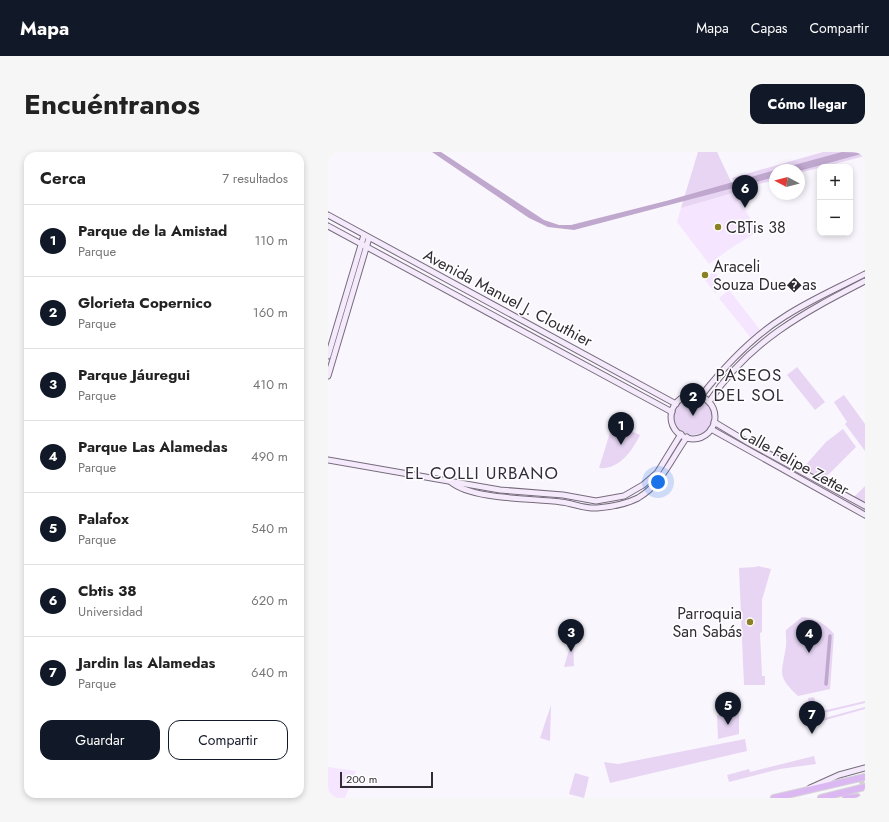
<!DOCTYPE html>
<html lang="es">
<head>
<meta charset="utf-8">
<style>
  :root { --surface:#fff; --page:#f6f6f6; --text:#222; --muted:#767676; --line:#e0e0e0; --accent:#111827 }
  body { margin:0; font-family:Jost,sans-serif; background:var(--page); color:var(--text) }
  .controls { position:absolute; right:12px; top:12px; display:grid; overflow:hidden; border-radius:8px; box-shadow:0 2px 6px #0003 }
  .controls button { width:36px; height:36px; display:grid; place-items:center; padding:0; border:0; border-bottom:1px solid var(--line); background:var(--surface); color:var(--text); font:20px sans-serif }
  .compass { position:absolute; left:441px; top:12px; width:36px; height:36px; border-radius:50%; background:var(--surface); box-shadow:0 2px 6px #0003; rotate:277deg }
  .scale { position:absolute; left:12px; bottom:10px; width:93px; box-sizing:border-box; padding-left:4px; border:2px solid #312c34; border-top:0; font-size:11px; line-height:14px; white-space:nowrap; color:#312c34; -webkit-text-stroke:3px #fff; paint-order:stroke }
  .you { position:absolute; left:330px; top:330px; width:14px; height:14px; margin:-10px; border:3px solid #fff; border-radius:50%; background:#1a73e8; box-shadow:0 0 0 6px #1a73e833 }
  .badge { display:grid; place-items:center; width:26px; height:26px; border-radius:50%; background:var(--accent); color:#fff; font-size:13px; font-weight:700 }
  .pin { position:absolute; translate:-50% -33px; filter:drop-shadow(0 1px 2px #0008) }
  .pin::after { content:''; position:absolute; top:21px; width:14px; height:12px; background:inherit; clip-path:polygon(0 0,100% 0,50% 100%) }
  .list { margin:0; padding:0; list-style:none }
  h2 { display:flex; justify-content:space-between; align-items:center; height:52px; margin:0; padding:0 16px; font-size:17px }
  h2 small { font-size:13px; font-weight:400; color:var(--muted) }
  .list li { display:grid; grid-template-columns:26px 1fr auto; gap:12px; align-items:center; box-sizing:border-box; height:72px; padding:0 16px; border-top:1px solid var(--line) }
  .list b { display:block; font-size:15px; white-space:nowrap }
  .list p { margin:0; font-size:13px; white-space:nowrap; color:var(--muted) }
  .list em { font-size:13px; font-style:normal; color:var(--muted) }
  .actions { display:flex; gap:8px; padding:12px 16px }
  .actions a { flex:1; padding:9px 0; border:1px solid var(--accent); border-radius:12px; text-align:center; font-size:14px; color:var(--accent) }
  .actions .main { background:var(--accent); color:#fff }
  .map { position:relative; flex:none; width:537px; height:646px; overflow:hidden; border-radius:12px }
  header { display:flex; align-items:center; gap:24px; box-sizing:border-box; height:56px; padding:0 20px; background:var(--accent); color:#fff }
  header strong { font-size:19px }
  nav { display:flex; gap:22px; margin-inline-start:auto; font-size:14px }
  .intro { display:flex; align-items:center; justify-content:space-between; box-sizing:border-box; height:96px; padding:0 24px }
  h1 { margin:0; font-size:28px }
  .button { padding:10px 18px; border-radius:12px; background:var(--accent); color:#fff; font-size:14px; font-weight:700 }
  main { display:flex; gap:24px; padding:0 24px }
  aside { flex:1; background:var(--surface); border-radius:12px; box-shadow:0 2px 6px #0003 }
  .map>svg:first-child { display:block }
  .built { fill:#f5e5ff }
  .green { fill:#e7d5f3 }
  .water { fill:#bfa7cd }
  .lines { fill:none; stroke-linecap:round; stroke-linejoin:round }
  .canal { stroke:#bfa7cd; stroke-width:3.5 }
  .secondary-tunnel { stroke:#d2ced5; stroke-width:5; stroke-dasharray:5 2.5; stroke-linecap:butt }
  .secondary-casing { stroke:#766c7c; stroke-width:7 }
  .highway-casing { stroke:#d6d5d6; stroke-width:8 }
  .secondary { stroke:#f4eafb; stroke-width:5 }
  .highway { stroke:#dcb8f2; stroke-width:6 }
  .poi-dot { fill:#8a8026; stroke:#fff; stroke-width:1.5 }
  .labels { text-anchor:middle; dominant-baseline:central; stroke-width:3; stroke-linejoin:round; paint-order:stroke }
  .poi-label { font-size:16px; fill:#312c34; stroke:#fff; text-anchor:start }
  .street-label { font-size:16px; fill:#312c34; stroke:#fff }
  .neighbourhood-label { font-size:17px; letter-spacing:1px; fill:#352c3b; stroke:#fff }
</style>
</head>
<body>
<header>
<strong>Mapa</strong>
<nav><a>Mapa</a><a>Capas</a><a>Compartir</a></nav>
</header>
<div class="intro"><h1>Encuéntranos</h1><a class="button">Cómo llegar</a></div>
<main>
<aside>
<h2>Cerca<small>7 resultados</small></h2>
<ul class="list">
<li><span class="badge">1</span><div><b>Parque de la Amistad</b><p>Parque</p></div><em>110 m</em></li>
<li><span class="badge">2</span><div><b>Glorieta Copernico</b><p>Parque</p></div><em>160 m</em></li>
<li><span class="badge">3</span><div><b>Parque Jáuregui</b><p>Parque</p></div><em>410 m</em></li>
<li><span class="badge">4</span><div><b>Parque Las Alamedas</b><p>Parque</p></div><em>490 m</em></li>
<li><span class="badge">5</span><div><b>Palafox</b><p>Parque</p></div><em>540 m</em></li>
<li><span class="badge">6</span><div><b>Cbtis 38</b><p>Universidad</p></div><em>620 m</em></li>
<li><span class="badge">7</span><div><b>Jardin las Alamedas</b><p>Parque</p></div><em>640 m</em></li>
</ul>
<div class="actions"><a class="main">Guardar</a><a>Compartir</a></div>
</aside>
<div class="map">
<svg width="537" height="646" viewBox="0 0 537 646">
  <rect width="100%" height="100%" fill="#faf6fd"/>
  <!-- built -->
  <g class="built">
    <path d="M 408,40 L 429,80 L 403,96 L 381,112 L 349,70 L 353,56 Z"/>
    <path d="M 386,119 L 397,134 L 387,141 L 376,127 Z"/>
    <path d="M 401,138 L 432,178 L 423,186 L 391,146 Z"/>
    <path d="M 0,615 L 28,619 L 17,646 L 0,646 Z"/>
  </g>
  <!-- green -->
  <g class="green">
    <path d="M 370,0 L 389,0 L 408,40 L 353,56 Z"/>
    <path d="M 495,0 L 537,0 L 537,4 L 471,21 L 471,18 L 447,18 L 447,28 L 410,37 L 404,26 Z"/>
    <path d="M 469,215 L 497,250 L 487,258 L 459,223 Z"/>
    <path d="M 516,243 L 537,272 L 537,299 L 517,272 L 519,270 L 506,250 Z"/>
    <circle cx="365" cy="264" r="19"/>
    <path d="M 285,271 L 312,283 C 304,299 291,318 271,316 Z"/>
    <path d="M 388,275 L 443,305 L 444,307 L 387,278 Z"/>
    <path d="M 515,277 L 528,295 L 496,327 L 475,316 L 498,290 Z"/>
    <path d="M 449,309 L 537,355 L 537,359 L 448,311 Z"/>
    <path d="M 537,334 L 537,351 L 526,345 Z"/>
    <path d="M 430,414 L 443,417 L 434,448 L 434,480 L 432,481 L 434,524 L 437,524 L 437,533 L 416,533 L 411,416 L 428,415 Z"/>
    <path d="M 474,465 C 487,466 498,472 506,482 L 502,537 L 470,544 C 448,523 454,522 458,494 C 459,489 457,484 458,478 Z"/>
    <path d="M 245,485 L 246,514 L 236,515 Z"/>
    <path d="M 486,545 L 490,559 L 484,561 L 480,546 Z"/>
    <path d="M 537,549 L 537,551 L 491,562 L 490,560 Z"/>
    <path d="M 223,553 L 222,589 L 212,586 Z"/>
    <path d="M 537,555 L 537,557 L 487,571 L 486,569 Z"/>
    <path d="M 411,561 L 411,582 L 390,587 L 389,563 Z"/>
    <path d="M 417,587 L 419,599 L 282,631 L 276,610 L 290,612 Z"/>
    <path d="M 486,604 L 488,612 L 452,617 L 401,630 L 399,623 L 421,617 L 422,620 Z"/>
    <path d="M 247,621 L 261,625 L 256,646 L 241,642 Z"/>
  </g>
  <!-- water -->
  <g class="water">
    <path d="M 104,0 L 113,0 L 216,68 L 231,73 L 243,73 L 338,49 L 447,18 L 447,25 L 246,78 L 220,75 L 201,66 Z"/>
    <path d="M 514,0 L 537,1 L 471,19 L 448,18 Z"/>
  </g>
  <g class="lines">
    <!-- canal -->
    <path class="canal" d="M 498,532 L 502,484"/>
    <!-- secondary-tunnel -->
    <path class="secondary-tunnel" d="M 537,622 L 533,629 L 537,636"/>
    <!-- secondary casing -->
    <g class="secondary-casing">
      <g id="secondary">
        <path d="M 0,63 L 348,252"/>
        <path d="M 0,74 L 344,260"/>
        <path d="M 0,204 L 36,83"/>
        <path d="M 0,224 L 41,86"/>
        <circle cx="365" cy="265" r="22"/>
        <path d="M 373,244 C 396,215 424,185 456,165 C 482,148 510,136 537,122"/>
        <path d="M 381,250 C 421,189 475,161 537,129"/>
        <path d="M 386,270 L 421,291 L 537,354"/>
        <path d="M 383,277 L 537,363"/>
        <path d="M 0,308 L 172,338 L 235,343 L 268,349 L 296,344 L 315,333 L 329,321 L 353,282"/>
        <path d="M 123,330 C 145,348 204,346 233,350 C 244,351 257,357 269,356 C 282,355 298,352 310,346 C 334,332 343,307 359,285"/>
        <path d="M 482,636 L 511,623 L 537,616"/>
      </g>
    </g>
    <!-- highway casing -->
    <g class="highway-casing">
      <g id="highway">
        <path d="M 446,646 L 537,625"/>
        <path d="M 493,646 L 537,635"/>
        <path d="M 518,646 L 529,645"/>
      </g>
    </g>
    <!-- secondary -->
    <use href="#secondary" class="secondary"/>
    <!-- highway -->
    <use href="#highway" class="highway"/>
  </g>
  <!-- markers -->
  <g class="poi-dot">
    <circle cx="390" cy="75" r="4"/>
    <circle cx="377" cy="123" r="4"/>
    <circle cx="422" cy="470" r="4"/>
  </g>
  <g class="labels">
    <!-- poi labels -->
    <g class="poi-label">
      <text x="398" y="75">CBTis 38</text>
      <text x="385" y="114">Araceli<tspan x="385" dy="18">Souza Due�as</tspan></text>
      <text x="414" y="461" text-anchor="end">Parroquia<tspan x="414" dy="18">San Sabás</tspan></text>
    </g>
    <!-- street labels -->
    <g class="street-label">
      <text transform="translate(180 146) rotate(28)">Avenida Manuel J. Clouthier</text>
      <text transform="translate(466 309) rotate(29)">Calle Felipe Zetter</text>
    </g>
    <!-- neighbourhood labels -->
    <g class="neighbourhood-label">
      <text x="421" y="223">PASEOS<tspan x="421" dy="20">DEL SOL</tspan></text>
      <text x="154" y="321">EL COLLI URBANO</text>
    </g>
  </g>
</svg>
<div class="controls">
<button>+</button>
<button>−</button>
</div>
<svg class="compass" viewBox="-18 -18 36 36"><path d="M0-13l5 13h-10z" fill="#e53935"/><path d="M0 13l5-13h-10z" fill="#767676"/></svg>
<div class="scale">200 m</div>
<div class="you"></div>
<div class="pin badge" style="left:293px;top:293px">1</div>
<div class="pin badge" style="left:365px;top:264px">2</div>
<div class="pin badge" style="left:243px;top:500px">3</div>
<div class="pin badge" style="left:481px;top:501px">4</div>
<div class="pin badge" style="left:400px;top:573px">5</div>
<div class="pin badge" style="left:417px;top:56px">6</div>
<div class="pin badge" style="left:484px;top:582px">7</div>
</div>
</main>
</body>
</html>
